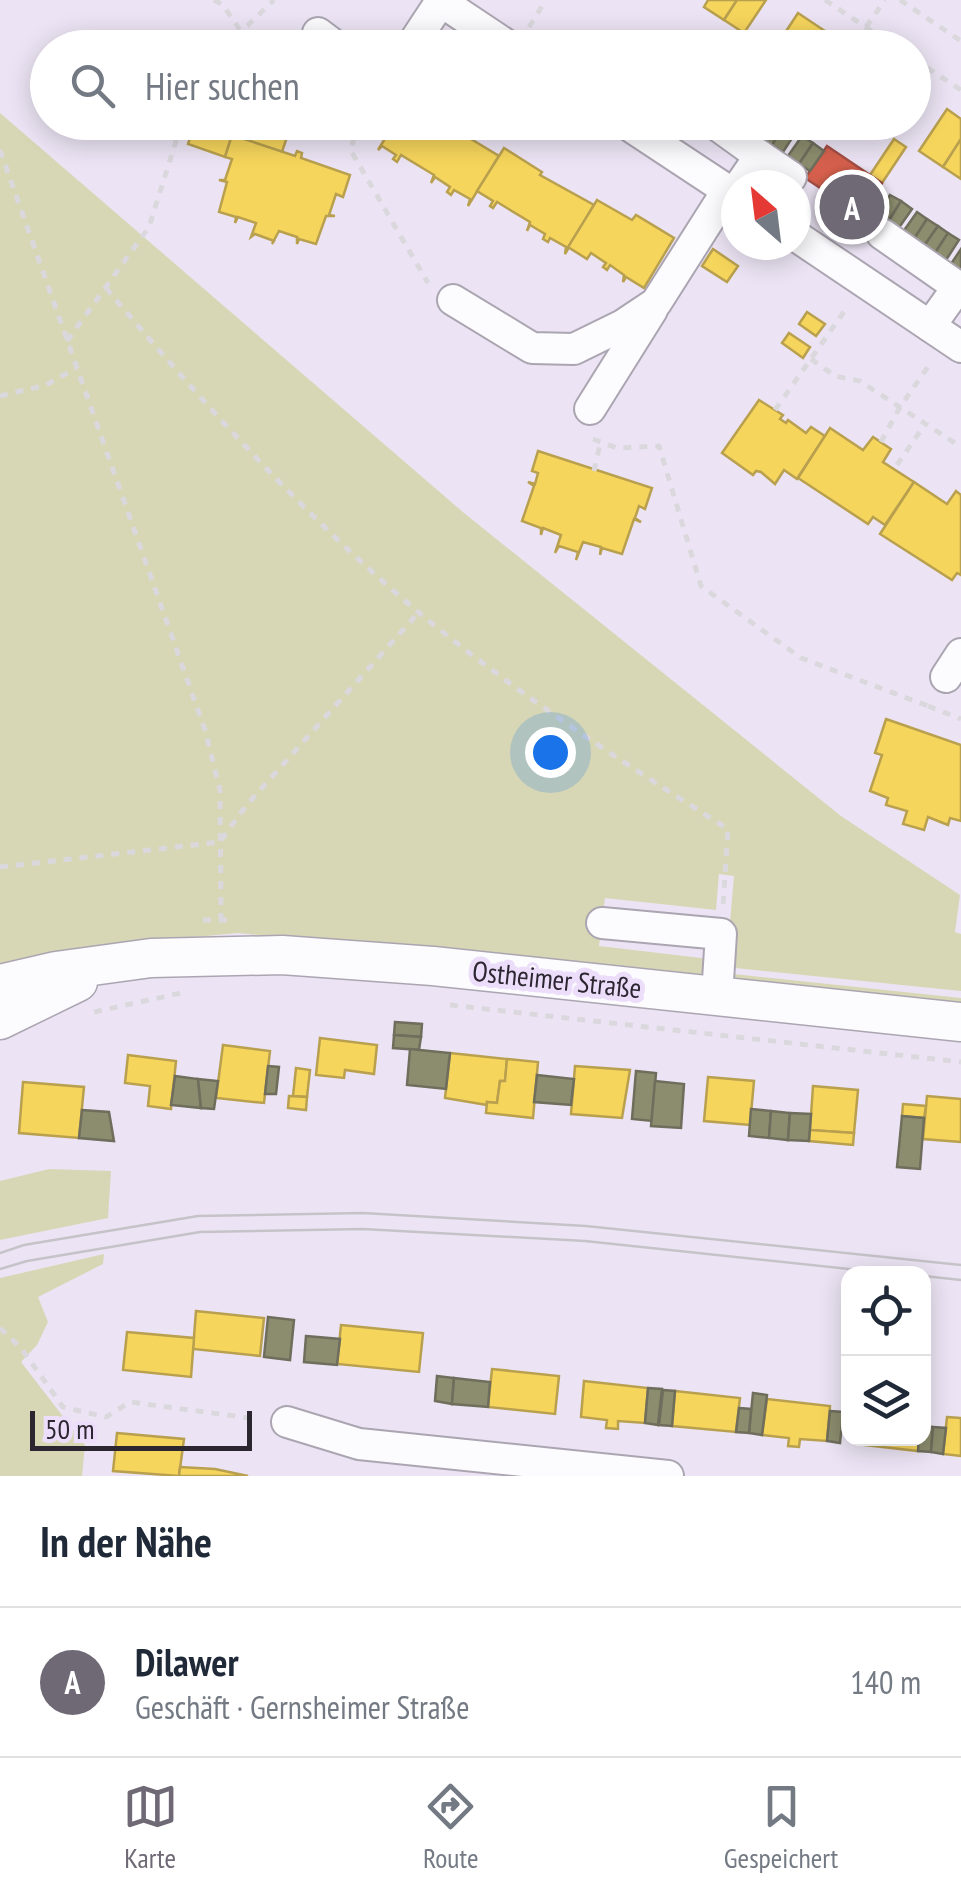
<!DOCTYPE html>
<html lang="de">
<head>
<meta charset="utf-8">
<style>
  :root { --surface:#fff; --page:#f2f2f3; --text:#1f2937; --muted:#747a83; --line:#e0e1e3; --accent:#6f6875 }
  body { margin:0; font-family:"PT Sans Narrow",sans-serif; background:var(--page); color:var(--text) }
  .controls { position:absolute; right:30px; bottom:30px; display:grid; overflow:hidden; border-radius:20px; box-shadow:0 5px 25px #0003 }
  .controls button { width:90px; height:90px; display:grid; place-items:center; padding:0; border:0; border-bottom:2px solid var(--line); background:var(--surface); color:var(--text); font:50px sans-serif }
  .compass { position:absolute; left:721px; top:170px; width:90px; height:90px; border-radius:50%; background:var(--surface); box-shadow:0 5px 25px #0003; rotate:332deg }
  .scale { position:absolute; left:30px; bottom:25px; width:222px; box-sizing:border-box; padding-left:10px; border:5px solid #2c2631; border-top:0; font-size:28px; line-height:35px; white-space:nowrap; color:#2c2631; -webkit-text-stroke:8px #ecdefa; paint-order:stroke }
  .you { position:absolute; left:550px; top:752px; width:35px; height:35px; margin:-25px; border:8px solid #fff; border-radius:50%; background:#1a73e8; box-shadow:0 0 0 15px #1a73e833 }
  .badge { display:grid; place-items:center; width:65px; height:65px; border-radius:50%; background:var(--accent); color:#fff; font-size:32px; font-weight:700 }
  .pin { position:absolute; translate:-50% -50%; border:5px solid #fff; box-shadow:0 2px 10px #0006 }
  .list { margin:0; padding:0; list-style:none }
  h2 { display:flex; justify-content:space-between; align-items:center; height:130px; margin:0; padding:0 40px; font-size:42px }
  h2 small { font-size:32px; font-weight:400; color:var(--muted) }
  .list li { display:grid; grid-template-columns:65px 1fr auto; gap:30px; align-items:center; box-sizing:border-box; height:150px; padding:0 40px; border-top:2px solid var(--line) }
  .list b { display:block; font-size:38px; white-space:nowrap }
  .list p { margin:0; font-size:32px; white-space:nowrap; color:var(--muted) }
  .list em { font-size:32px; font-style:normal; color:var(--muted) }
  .icon { flex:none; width:55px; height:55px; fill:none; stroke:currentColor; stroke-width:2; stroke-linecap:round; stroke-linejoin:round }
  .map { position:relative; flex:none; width:961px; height:1476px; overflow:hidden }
  .search { position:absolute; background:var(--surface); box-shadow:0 5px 25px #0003; left:30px; right:30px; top:30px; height:110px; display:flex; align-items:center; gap:25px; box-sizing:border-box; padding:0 35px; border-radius:55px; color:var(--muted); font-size:38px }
  .sheet { height:280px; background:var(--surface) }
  nav { display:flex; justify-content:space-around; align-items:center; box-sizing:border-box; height:140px; border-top:2px solid var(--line); background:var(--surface); font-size:28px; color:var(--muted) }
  nav a { display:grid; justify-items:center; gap:5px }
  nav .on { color:var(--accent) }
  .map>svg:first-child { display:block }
  .green { fill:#d7d7b6 }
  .homes { fill:#f6d55c; stroke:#b9a04f; stroke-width:2.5 }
  .shops { fill:#d6604d; stroke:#a34f45; stroke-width:2.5 }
  .industry { fill:#8c8c6e; stroke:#6f6d5c; stroke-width:2.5 }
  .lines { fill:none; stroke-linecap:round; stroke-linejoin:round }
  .minor-casing { stroke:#aba5b1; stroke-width:34 }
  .major-casing { stroke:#aba5b1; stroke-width:41 }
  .path { stroke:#dbd8dd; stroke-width:5; stroke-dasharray:8 8; stroke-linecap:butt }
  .minor { stroke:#fcfbfd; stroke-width:30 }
  .major { stroke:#fcfbfd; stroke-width:38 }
  .tram { stroke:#c6c3c8; stroke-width:2.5 }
  .labels { text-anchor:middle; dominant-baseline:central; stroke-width:10; stroke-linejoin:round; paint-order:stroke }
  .street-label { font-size:28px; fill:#2c2631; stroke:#ecdefa }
</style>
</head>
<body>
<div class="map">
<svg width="961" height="1476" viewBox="0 0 961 1476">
  <rect width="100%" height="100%" fill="#ece4f4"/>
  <!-- green -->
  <g class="green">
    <path d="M 0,113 L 464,513 L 841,816 L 960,895 L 955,932 L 961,934 L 961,991 L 726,967 L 734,876 L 719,874 L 716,910 L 605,898 L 599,946 L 710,959 L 708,982 L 593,967 L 238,933 L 103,946 L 0,967 Z"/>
    <path d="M 724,973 L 961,998 L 961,1006 L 724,981 Z"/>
    <path d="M 49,1169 L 111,1171 L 108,1218 L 0,1240 L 0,1181 Z"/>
    <path d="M 104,1254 L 103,1264 L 38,1297 L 48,1322 L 37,1345 L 21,1362 L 85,1445 L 82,1476 L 0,1476 L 0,1278 Z"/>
  </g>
  <!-- homes -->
  <g class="homes">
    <path d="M 708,0 L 737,0 L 724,20 L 704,7 Z"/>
    <path d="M 737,0 L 766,0 L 744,33 L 724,20 Z"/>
    <path d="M 798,13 L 825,31 L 814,48 L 775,48 Z"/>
    <path d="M 825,31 L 850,48 L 814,48 Z"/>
    <path d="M 947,109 L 961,119 L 961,139 L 943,167 L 919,151 Z"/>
    <path d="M 195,122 L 209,123 L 292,122 L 282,152 L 232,135 L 225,157 L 188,144 Z"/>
    <path d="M 395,122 L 443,122 L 444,127 L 459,137 L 461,133 L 499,156 L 468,206 L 470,199 L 454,190 L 451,195 L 447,192 L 450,187 L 435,177 L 431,183 L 434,175 L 401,155 L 397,162 L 393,159 L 396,155 L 382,146 L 378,150 Z"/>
    <path d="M 872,122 L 895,122 L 886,136 L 870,125 Z"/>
    <path d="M 232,135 L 295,156 L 297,151 L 302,153 L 301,158 L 350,175 L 343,197 L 336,194 L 329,215 L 335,216 L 326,216 L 316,244 L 299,239 L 297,244 L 297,237 L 279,231 L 272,244 L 274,241 L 255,234 L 251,237 L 256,223 L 238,217 L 235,223 L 236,217 L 219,212 L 227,182 L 219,180 L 225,180 L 232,159 L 225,157 Z"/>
    <path d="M 894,139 L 906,147 L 882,183 L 870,175 Z"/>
    <path d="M 961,139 L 961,179 L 943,167 Z"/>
    <path d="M 504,148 L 542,172 L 540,175 L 594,205 L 565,254 L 566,247 L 550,238 L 548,242 L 543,239 L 545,234 L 530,225 L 527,231 L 530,222 L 497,202 L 493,208 L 490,206 L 493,201 L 477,191 Z"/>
    <path d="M 597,200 L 632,220 L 636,215 L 674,238 L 644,288 L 626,277 L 623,282 L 624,275 L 610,265 L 607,270 L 603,267 L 606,263 L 591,253 L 587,259 L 568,247 Z"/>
    <path d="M 713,249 L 738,266 L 727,282 L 702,266 Z"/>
    <path d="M 807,312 L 825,324 L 816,336 L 799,324 Z"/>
    <path d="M 789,333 L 810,347 L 803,358 L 782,343 Z"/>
    <path d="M 759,400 L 783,415 L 780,419 L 786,423 L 788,420 L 806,433 L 811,427 L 825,436 L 797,479 L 784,470 L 775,484 L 761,472 L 756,471 L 753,475 L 722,453 Z"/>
    <path d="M 830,428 L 863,450 L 873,437 L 891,449 L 883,462 L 914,482 L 885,525 L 873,517 L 868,524 L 798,478 Z"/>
    <path d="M 538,451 L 652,488 L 645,509 L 639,506 L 635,518 L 641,522 L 634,519 L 622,554 L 602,548 L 600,555 L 601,547 L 583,542 L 576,560 L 578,552 L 559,546 L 555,553 L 561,535 L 543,528 L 541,535 L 541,528 L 522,521 L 534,486 L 528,482 L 535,484 L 538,473 L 532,471 Z"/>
    <path d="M 914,482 L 947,504 L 956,491 L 961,495 L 961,575 L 957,573 L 952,580 L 880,534 Z"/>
    <path d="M 886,719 L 961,745 L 961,821 L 950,818 L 948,825 L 928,817 L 924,830 L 903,824 L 907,811 L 886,805 L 888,798 L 870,791 L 882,755 L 875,753 Z"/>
    <path d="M 320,1038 L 377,1045 L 374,1074 L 345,1070 L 344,1078 L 316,1075 Z"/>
    <path d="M 223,1045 L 270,1051 L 264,1103 L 216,1098 Z"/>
    <path d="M 450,1053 L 507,1059 L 505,1081 L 500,1081 L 497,1103 L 487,1102 L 487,1105 L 445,1098 Z"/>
    <path d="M 128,1055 L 176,1061 L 171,1109 L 148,1106 L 150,1086 L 125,1083 Z"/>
    <path d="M 507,1059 L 538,1062 L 533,1118 L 486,1113 L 487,1102 L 497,1103 L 500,1081 L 505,1081 Z"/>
    <path d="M 575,1066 L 630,1070 L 622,1118 L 571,1114 Z"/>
    <path d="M 296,1068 L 310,1070 L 307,1097 L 293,1096 Z"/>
    <path d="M 708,1077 L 754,1081 L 750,1125 L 704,1121 Z"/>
    <path d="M 23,1082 L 84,1087 L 79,1138 L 19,1133 Z"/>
    <path d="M 813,1086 L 858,1090 L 854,1133 L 810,1130 Z"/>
    <path d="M 289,1096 L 307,1097 L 306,1110 L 288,1108 Z"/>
    <path d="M 927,1096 L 961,1099 L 961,1142 L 923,1139 Z"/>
    <path d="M 903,1104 L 926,1106 L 924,1118 L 902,1116 Z"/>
    <path d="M 810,1130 L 854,1133 L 853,1145 L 809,1141 Z"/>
    <path d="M 196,1311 L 264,1318 L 260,1356 L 193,1349 Z"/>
    <path d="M 341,1325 L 423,1333 L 419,1372 L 337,1364 Z"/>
    <path d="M 127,1332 L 194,1338 L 191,1377 L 123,1370 Z"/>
    <path d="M 492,1369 L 559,1376 L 555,1414 L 488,1407 Z"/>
    <path d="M 584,1381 L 648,1388 L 645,1423 L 618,1421 L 618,1429 L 606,1428 L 607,1420 L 581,1417 Z"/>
    <path d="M 675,1391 L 740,1398 L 736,1432 L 672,1426 Z"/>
    <path d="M 767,1399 L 830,1406 L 827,1441 L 800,1439 L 799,1447 L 788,1446 L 789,1438 L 762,1435 Z"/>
    <path d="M 947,1417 L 961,1418 L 961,1456 L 943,1454 Z"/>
    <path d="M 117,1433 L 184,1439 L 179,1476 L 113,1471 Z"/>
    <path d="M 855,1438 L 919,1438 L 918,1451 L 855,1444 Z"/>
    <path d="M 180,1467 L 215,1469 L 248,1476 L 179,1476 Z"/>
  </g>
  <!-- shops -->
  <path class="shops" d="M 827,146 L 882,183 L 861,215 L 805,178 Z"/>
  <!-- industry -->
  <g class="industry">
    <path d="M 146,122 L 160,122 L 155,135 L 143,130 Z"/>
    <path d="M 772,122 L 785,125 L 772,145 L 762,138 Z"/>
    <path d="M 785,125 L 796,132 L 783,152 L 772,145 Z"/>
    <path d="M 802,136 L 813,143 L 799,164 L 788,156 Z"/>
    <path d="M 813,143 L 824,151 L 810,171 L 799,164 Z"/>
    <path d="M 890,195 L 901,201 L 888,222 L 877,215 Z"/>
    <path d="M 901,201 L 912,209 L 898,229 L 888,222 Z"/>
    <path d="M 917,212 L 927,219 L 914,239 L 903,232 Z"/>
    <path d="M 927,219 L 938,226 L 924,246 L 914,239 Z"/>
    <path d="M 938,226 L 948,233 L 935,253 L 924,246 Z"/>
    <path d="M 948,233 L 959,240 L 946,260 L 935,253 Z"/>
    <path d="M 961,249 L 961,271 L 951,264 Z"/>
    <path d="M 395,1022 L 422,1024 L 421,1037 L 394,1035 Z"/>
    <path d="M 394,1035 L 421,1037 L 419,1050 L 393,1048 Z"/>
    <path d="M 410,1049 L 450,1053 L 446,1089 L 407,1085 Z"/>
    <path d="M 268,1066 L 279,1067 L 276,1094 L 265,1094 Z"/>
    <path d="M 636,1071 L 656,1073 L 652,1121 L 632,1119 Z"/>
    <path d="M 537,1075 L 574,1079 L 571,1105 L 534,1102 Z"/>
    <path d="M 175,1076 L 198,1079 L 201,1108 L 171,1105 Z"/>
    <path d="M 198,1079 L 218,1081 L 214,1109 L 201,1108 Z"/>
    <path d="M 655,1081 L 684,1084 L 681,1128 L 651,1126 Z"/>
    <path d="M 751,1109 L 771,1111 L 769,1138 L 749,1136 Z"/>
    <path d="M 82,1110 L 109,1112 L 114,1141 L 79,1138 Z"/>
    <path d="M 771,1111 L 790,1113 L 788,1140 L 769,1138 Z"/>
    <path d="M 790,1113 L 811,1114 L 809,1141 L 788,1140 Z"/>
    <path d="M 902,1116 L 924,1118 L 920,1169 L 897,1167 Z"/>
    <path d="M 268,1317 L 294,1320 L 290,1360 L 264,1357 Z"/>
    <path d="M 306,1336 L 340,1339 L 337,1365 L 304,1362 Z"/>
    <path d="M 437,1376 L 454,1378 L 452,1404 L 435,1401 Z"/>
    <path d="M 454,1378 L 490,1382 L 488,1407 L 452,1404 Z"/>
    <path d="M 648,1388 L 662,1389 L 658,1425 L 645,1423 Z"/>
    <path d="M 663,1390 L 675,1391 L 672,1426 L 659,1425 Z"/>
    <path d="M 753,1393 L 767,1395 L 762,1435 L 749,1433 Z"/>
    <path d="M 739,1408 L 751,1409 L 749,1433 L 736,1432 Z"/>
    <path d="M 830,1411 L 843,1412 L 840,1443 L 827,1441 Z"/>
    <path d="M 924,1426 L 933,1427 L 931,1452 L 918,1451 L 919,1438 L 924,1438 Z"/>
    <path d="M 933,1427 L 946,1428 L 943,1454 L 931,1452 Z"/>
  </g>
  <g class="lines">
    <!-- minor casing -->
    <g class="minor-casing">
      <g id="minor">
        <path d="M 439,0 L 511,48"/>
        <path d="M 318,33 L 338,48"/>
        <path d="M 410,48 L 441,1"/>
        <path d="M 624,122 L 736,196"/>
        <path d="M 717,125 L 760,156 L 740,185"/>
        <path d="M 760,156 L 791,177"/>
        <path d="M 882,234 L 958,287 L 930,326"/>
        <path d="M 796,236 L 961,347"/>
        <path d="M 453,300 L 532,348 L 574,349 L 623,325 L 656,303 L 727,191"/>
        <path d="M 590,409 L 652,310"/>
        <path d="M 946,677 L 961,654"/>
        <path d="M 602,923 L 721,934 L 717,996"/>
        <path d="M 287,1422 L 359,1444 L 668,1476"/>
      </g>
    </g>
    <!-- major casing -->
    <g class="major-casing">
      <g id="major">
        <path d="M 0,984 L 56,971 L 151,958 L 282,955 L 433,966 L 961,1022"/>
        <path d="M 0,1020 L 78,982"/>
      </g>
    </g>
    <!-- path -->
    <g class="path">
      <path d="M 214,0 L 223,5 L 240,30 L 267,48"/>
      <path d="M 825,0 L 897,48"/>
      <path d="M 900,0 L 961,41"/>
      <path d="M 529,27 L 546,0"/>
      <path d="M 866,27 L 885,0"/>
      <path d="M 224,48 L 274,0"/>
      <path d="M 914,59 L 961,90"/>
      <path d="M 357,122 L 351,151 L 428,283"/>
      <path d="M 304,127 L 305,122"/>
      <path d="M 0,150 L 205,730 L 220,790 L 221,922"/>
      <path d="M 106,288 C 201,401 304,516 417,611 C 514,692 622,762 728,829 L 723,906"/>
      <path d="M 67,341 L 149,227 L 182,122"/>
      <path d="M 811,359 L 835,376 L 860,381 L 961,447"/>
      <path d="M 0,396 L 46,385 L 76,368"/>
      <path d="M 775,410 L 848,306"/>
      <path d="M 593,439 L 617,448 L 659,446 L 701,586 L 801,658 L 928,706 L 931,701"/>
      <path d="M 881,442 L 900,407 L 932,361"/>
      <path d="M 897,465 L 925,424"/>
      <path d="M 594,471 L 600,444"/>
      <path d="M 928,706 L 961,719"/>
      <path d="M 0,867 L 220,842 L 245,807 L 419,612"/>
      <path d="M 203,920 L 227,920"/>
      <path d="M 450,1005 L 961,1062"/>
      <path d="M 94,1012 L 181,993"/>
      <path d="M 0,1328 L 21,1348 L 63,1407 L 106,1417 L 130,1402 L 257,1419"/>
    </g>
    <!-- minor -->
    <use href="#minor" class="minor"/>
    <!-- major -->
    <use href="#major" class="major"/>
    <!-- tram -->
    <g class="tram">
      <path d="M 0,1253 L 24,1245 L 198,1216 L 363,1213 L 586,1226 L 961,1265"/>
      <path d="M 0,1269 L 27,1261 L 200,1232 L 363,1229 L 585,1241 L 896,1274"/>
      <path d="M 924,1276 L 961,1280"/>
    </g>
  </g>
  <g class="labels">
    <!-- street labels -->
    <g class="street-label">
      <text transform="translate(557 979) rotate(6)">Ostheimer Straße</text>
    </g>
  </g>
</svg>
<div class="controls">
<button><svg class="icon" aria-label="locate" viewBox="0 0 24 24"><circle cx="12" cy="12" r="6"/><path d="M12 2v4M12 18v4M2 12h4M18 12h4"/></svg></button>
<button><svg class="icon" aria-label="layers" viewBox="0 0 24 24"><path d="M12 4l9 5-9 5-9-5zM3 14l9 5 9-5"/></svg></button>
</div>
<svg class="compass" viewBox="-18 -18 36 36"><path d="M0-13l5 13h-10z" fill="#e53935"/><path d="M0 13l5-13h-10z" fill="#747a83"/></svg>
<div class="scale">50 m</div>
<div class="you"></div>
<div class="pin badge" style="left:852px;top:207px">A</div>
<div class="search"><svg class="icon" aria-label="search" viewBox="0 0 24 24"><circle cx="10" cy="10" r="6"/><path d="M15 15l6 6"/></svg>Hier suchen</div>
</div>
<section class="sheet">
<h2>In der Nähe<small></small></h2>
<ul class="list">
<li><span class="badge">A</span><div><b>Dilawer</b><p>Geschäft · Gernsheimer Straße</p></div><em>140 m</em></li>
</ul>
</section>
<nav>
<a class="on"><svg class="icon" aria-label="map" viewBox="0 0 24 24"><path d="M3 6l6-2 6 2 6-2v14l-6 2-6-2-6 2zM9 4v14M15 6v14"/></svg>Karte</a>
<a><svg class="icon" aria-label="directions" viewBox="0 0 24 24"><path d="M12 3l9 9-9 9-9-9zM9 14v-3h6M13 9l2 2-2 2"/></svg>Route</a>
<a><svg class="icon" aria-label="saved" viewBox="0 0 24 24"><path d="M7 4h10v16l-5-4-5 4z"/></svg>Gespeichert</a>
</nav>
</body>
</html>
